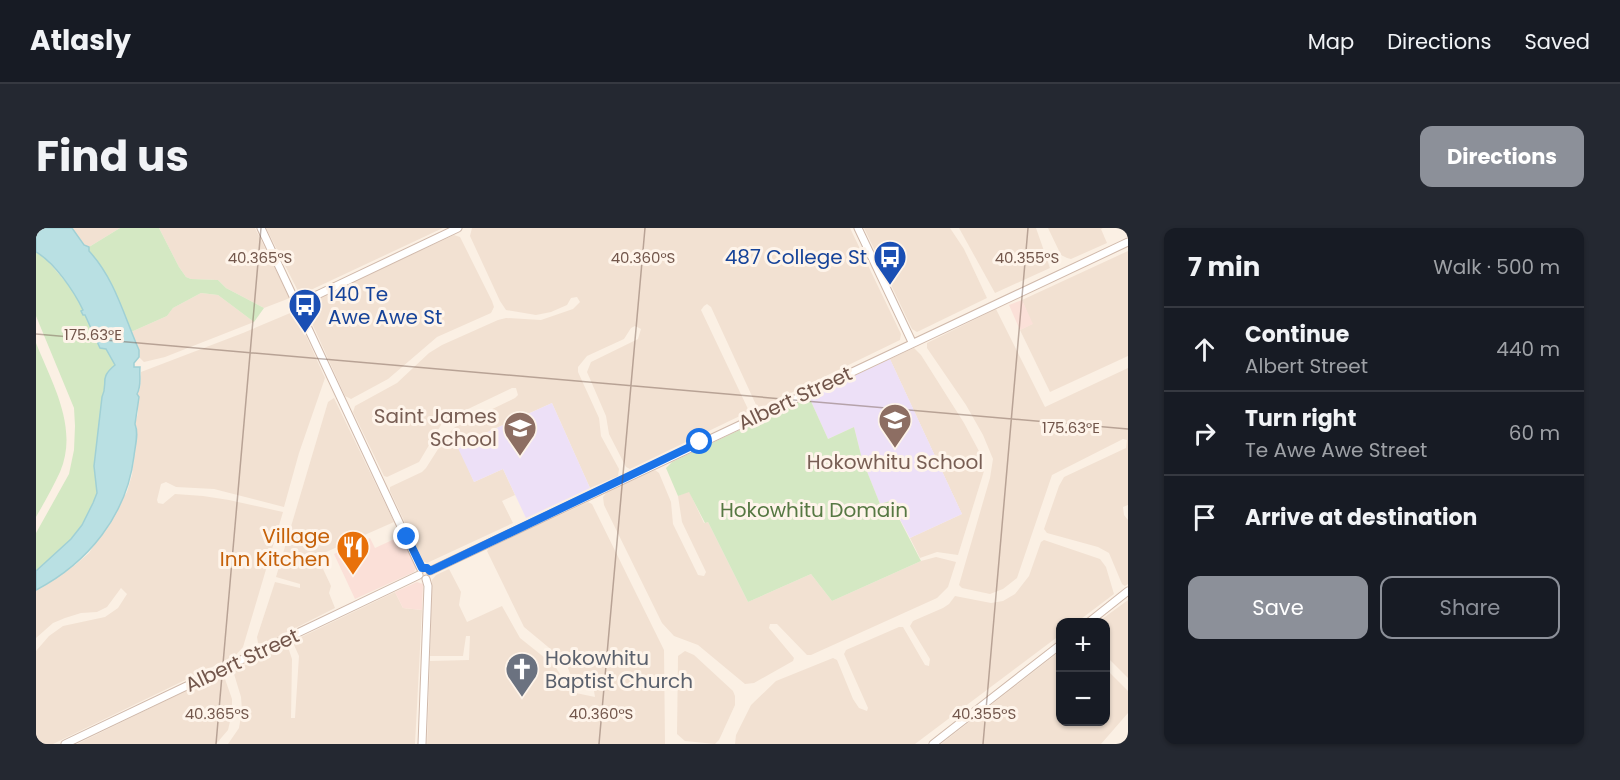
<!DOCTYPE html>
<html lang="en">
<head>
<meta charset="utf-8">
<style>
  :root { --surface:#171b24; --page:#242831; --text:#f1f3f6; --muted:#9ea1a6; --line:#363941; --accent:#8c9099 }
  body { margin:0; font-family:Poppins,sans-serif; background:var(--page); color:var(--text) }
  .controls { position:absolute; right:18px; bottom:18px; display:grid; overflow:hidden; border-radius:12px; box-shadow:0 2px 4px #0004 }
  .controls button { width:54px; height:54px; display:grid; place-items:center; padding:0; border:0; border-bottom:2px solid var(--line); background:var(--surface); color:var(--text); font:30px sans-serif }
  .stop { position:absolute; width:18px; height:18px; margin:-14px; border:4px solid #1a73e8; border-radius:50%; background:#fff }
  .stop.end { background:#1a73e8; border-color:#fff; box-shadow:0 2px 6px #0008 }
  .list { margin:0; padding:0; list-style:none }
  h2 { display:flex; justify-content:space-between; align-items:center; height:78px; margin:0; padding:0 24px; font-size:26px }
  h2 small { font-size:20px; font-weight:400; color:var(--muted) }
  .list li { display:grid; grid-template-columns:39px 1fr auto; gap:18px; align-items:center; box-sizing:border-box; height:84px; padding:0 24px; border-top:2px solid var(--line) }
  .list b { display:block; font-size:22px; white-space:nowrap }
  .list p { margin:0; font-size:20px; white-space:nowrap; color:var(--muted) }
  .list em { font-size:20px; font-style:normal; color:var(--muted) }
  .actions { display:flex; gap:12px; padding:18px 24px }
  .actions a { flex:1; padding:14px 0; border:2px solid var(--accent); border-radius:12px; text-align:center; font-size:21px; color:var(--accent) }
  .actions .main { background:var(--accent); color:#fff }
  .icon { flex:none; width:33px; height:33px; fill:none; stroke:currentColor; stroke-width:2; stroke-linecap:round; stroke-linejoin:round }
  .map { position:relative; flex:none; width:1092px; height:516px; overflow:hidden; border-radius:12px }
  header { display:flex; align-items:center; gap:36px; box-sizing:border-box; height:84px; padding:0 30px; background:var(--surface); border-bottom:2px solid var(--line) }
  header strong { font-size:28px }
  nav { display:flex; gap:33px; margin-inline-start:auto; font-size:21px }
  .intro { display:flex; align-items:center; justify-content:space-between; box-sizing:border-box; height:144px; padding:0 36px }
  h1 { margin:0; font-size:42px }
  .button { padding:15px 27px; border-radius:12px; background:var(--accent); color:#fff; font-size:21px; font-weight:700 }
  main { display:flex; gap:36px; padding:0 36px }
  aside { flex:1; background:var(--surface); border-radius:12px; box-shadow:0 2px 4px #0004 }
  .map>svg:first-child { display:block }
  .residential { fill:#f2e1d2 }
  .commercial { fill:#fbe0d8 }
  .education { fill:#ede0f7 }
  .green { fill:#d4e8c3 }
  .water { fill:#b9e0e3; stroke:#a0d0d5; stroke-width:1.5 }
  .lines { fill:none; stroke-linecap:round; stroke-linejoin:round }
  .secondary-casing { stroke:#d0b9ab; stroke-width:9 }
  .secondary { stroke:#fff; stroke-width:7 }
  .route { stroke:#1a73e8; stroke-width:8 }
  .ticks { fill:none; stroke:#72564b; stroke-width:1.5; stroke-opacity:0.45 }
  .labels { text-anchor:middle; dominant-baseline:central; stroke-width:6; stroke-linejoin:round; paint-order:stroke }
  .transit-label { font-size:20px; fill:#164399; stroke:#fef4ea; text-anchor:end }
  .street-label { font-size:20px; fill:#72564b; stroke:#fef4ea }
  .education-label { font-size:20px; fill:#785e54; stroke:#fef4ea; text-anchor:end }
  .park-label { font-size:20px; fill:#567843; stroke:#fef4ea }
  .food-label { font-size:20px; fill:#c56008; stroke:#fef4ea; text-anchor:end }
  .worship-label { font-size:20px; fill:#5b616d; stroke:#fef4ea; text-anchor:start }
  .ticks-label { font-size:15px; text-anchor:middle; fill:#72564b; stroke:#fef4ea; stroke-width:6; stroke-linejoin:round; paint-order:stroke }
</style>
</head>
<body>
<header>
<strong>Atlasly</strong>
<nav><a>Map</a><a>Directions</a><a>Saved</a></nav>
</header>
<div class="intro"><h1>Find us</h1><a class="button">Directions</a></div>
<main>
<div class="map">
<svg width="1092" height="516" viewBox="0 0 1092 516">
  <rect width="100%" height="100%" fill="#fbf0e4"/>
  <!-- residential -->
  <g class="residential">
    <path d="M 36,0 L 84,0 L 53,19 L 48,17 Z"/>
    <path d="M 123,0 L 219,0 L 254,70 L 228,80 L 190,60 L 182,52 L 155,51 L 150,49 L 143,39 Z"/>
    <path d="M 230,0 L 407,0 L 264,67 Z"/>
    <path d="M 436,0 L 814,0 L 865,106 L 864,112 L 724,180 L 721,179 L 675,79 L 671,76 L 668,78 L 665,82 L 712,181 L 710,185 L 594,241 L 590,239 L 573,206 L 570,188 L 551,144 L 555,134 L 602,111 L 605,101 L 599,98 L 595,100 L 588,111 L 551,128 L 542,139 L 542,144 L 563,190 L 565,208 L 583,241 L 582,248 L 554,260 L 516,175 L 422,217 L 438,254 L 467,241 L 479,267 L 466,273 L 477,295 L 391,335 L 387,333 L 354,263 L 354,259 L 386,244 L 390,240 L 411,207 L 419,199 L 479,170 L 482,167 L 480,160 L 476,160 L 411,191 L 405,197 L 383,234 L 351,249 L 348,248 L 317,184 L 319,178 L 361,155 L 393,125 L 406,117 L 462,92 L 470,90 L 505,92 L 537,81 L 544,74 L 541,69 L 535,70 L 531,77 L 515,84 L 500,87 L 470,82 L 464,73 L 434,8 Z"/>
    <path d="M 828,0 L 914,0 L 928,21 L 951,70 L 881,104 L 876,101 Z"/>
    <path d="M 923,0 L 1000,0 L 1014,40 L 959,65 Z"/>
    <path d="M 1012,0 L 1067,0 L 1065,1 L 1071,15 L 1035,31 L 1031,30 L 1025,27 Z"/>
    <path d="M 418,7 L 424,9 L 456,73 L 458,79 L 455,85 L 401,109 L 352,151 L 315,171 L 309,168 L 270,82 L 271,75 Z"/>
    <path d="M 1092,23 L 1092,128 L 1014,164 L 984,102 L 996,96 L 986,72 Z"/>
    <path d="M 165,65 L 182,67 L 218,94 L 129,129 L 108,134 L 103,129 L 95,104 L 131,88 L 137,80 Z"/>
    <path d="M 960,81 L 1009,179 L 1092,140 L 1092,277 L 1087,279 L 1088,287 L 1092,292 L 1092,356 L 1089,358 L 1086,356 L 1073,325 L 1062,319 L 1011,305 L 1008,301 L 1023,258 L 1028,249 L 1090,220 L 1091,212 L 1087,211 L 1016,247 L 981,350 L 967,361 L 954,366 L 926,360 L 923,357 L 954,250 L 957,231 L 947,207 L 930,177 L 891,120 L 891,115 Z"/>
    <path d="M 259,83 L 289,150 L 263,225 L 248,279 L 178,261 L 140,259 L 130,254 L 125,256 L 121,272 L 122,275 L 127,276 L 139,266 L 167,268 L 193,272 L 247,284 L 207,419 L 199,428 L 17,516 L 0,516 L 0,423 L 13,408 L 27,398 L 69,389 L 82,380 L 91,366 L 85,360 L 71,379 L 61,384 L 45,385 L 29,390 L 17,395 L 0,410 L 0,362 L 39,337 L 53,325 L 91,264 L 96,247 L 100,213 L 101,200 L 99,196 L 102,185 L 101,166 L 104,161 L 105,144 L 207,105 Z"/>
    <path d="M 878,120 L 885,127 L 928,195 L 945,227 L 948,243 L 922,327 L 901,324 L 884,330 L 874,310 L 926,286 L 854,131 Z"/>
    <path d="M 298,170 L 358,294 L 281,328 L 295,358 L 293,365 L 299,380 L 228,416 L 222,415 L 221,409 L 239,354 L 264,360 L 264,356 L 240,349 L 292,174 Z"/>
    <path d="M 619,242 L 623,245 L 635,274 L 637,296 L 662,347 L 668,348 L 670,344 L 646,294 L 642,268 L 653,263 L 668,295 L 672,294 L 712,374 L 775,346 L 796,373 L 885,333 L 900,329 L 920,334 L 912,359 L 901,370 L 775,427 L 771,427 L 741,396 L 734,396 L 733,400 L 758,430 L 757,433 L 718,455 L 709,456 L 662,417 L 638,408 L 626,395 L 568,277 L 567,269 L 571,264 Z"/>
    <path d="M 552,274 L 556,276 L 628,422 L 629,516 L 391,516 L 394,433 L 433,432 L 434,408 L 430,408 L 427,428 L 394,428 L 396,352 L 400,347 L 413,341 L 425,364 L 423,377 L 431,394 L 466,378 L 484,410 L 519,438 L 535,464 L 559,469 L 558,463 L 543,458 L 536,450 L 529,433 L 488,399 L 451,323 L 453,320 Z"/>
    <path d="M 1008,312 L 1064,331 L 1070,339 L 1078,366 L 1041,394 L 1024,394 L 1024,407 L 879,516 L 699,516 L 700,507 L 715,477 L 740,453 L 797,430 L 801,432 L 817,471 L 823,480 L 831,483 L 832,480 L 808,426 L 810,422 L 863,399 L 867,399 L 889,437 L 893,438 L 894,431 L 874,398 L 877,393 L 907,380 L 913,376 L 919,368 L 955,375 L 967,373 L 979,366 L 993,348 L 1005,314 Z"/>
    <path d="M 359,364 L 367,380 L 386,382 L 379,516 L 192,516 L 203,500 L 206,482 L 205,469 L 198,446 L 200,441 L 248,418 L 252,419 L 256,431 L 255,490 L 259,490 L 263,428 L 258,417 L 259,412 Z"/>
    <path d="M 1092,372 L 1092,450 L 1070,428 L 1070,394 L 1062,394 Z"/>
    <path d="M 649,423 L 658,427 L 697,463 L 699,468 L 699,477 L 683,512 L 679,516 L 649,513 L 641,506 L 642,428 Z"/>
    <path d="M 1024,423 L 1024,494 L 1070,494 L 1070,441 L 1092,463 L 1092,485 L 1065,516 L 905,516 Z"/>
    <path d="M 184,446 L 189,451 L 196,471 L 196,485 L 192,502 L 180,516 L 41,516 Z"/>
  </g>
  <!-- commercial -->
  <g class="commercial">
    <path d="M 986,72 L 997,96 L 984,102 L 973,77 Z"/>
    <path d="M 365,308 L 380,340 L 378,344 L 319,371 L 298,326 L 334,310 L 339,320 Z"/>
    <path d="M 381,354 L 387,356 L 386,382 L 367,380 L 359,364 Z"/>
  </g>
  <!-- education -->
  <g class="education">
    <path d="M 854,131 L 926,286 L 874,310 L 854,273 L 844,276 L 826,231 L 818,199 L 792,211 L 773,169 Z"/>
    <path d="M 516,175 L 554,260 L 490,290 L 467,241 L 438,254 L 421,218 Z"/>
  </g>
  <!-- green -->
  <g class="green">
    <path d="M 84,0 L 123,0 L 143,39 L 150,49 L 155,51 L 182,52 L 190,60 L 228,80 L 218,94 L 182,67 L 165,65 L 137,80 L 131,88 L 95,104 C 84,74 74,46 52,23 L 53,19 Z"/>
    <path d="M 0,24 L 10,31 L 40,66 L 64,120 L 70,121 L 79,137 C 63,151 72,155 66,170 L 58,238 L 61,265 L 57,275 L 46,297 L 35,311 L 0,343 L 0,305 L 33,246 L 38,222 L 39,198 L 38,180 L 0,88 Z"/>
    <path d="M 0,115 C 16,155 43,200 24,244 C 17,259 8,275 0,289 Z"/>
    <path d="M 773,169 L 792,211 L 818,199 L 826,231 L 844,276 L 854,273 L 885,333 L 796,373 L 775,346 L 712,374 L 672,294 L 669,295 L 653,264 L 642,268 L 630,240 L 636,234 Z"/>
  </g>
  <!-- water -->
  <path class="water" d="M 0,0 L 36,0 L 48,17 L 53,19 L 53,23 C 79,51 88,88 103,122 L 103,129 L 98,135 L 98,139 L 104,139 C 103,148 106,157 101,166 L 103,169 L 99,196 C 103,206 99,218 98,228 C 91,287 52,335 0,362 L 0,343 L 35,311 L 46,297 L 57,275 L 61,265 L 58,238 L 66,169 C 73,154 62,151 79,137 L 70,121 L 64,120 L 49,87 L 47,87 L 45,83 L 47,82 C 38,63 18,34 0,24 Z"/>
  <g class="lines">
    <!-- secondary casing -->
    <g class="secondary-casing">
      <g id="secondary">
        <path d="M 225,0 L 385,341"/>
        <path d="M 822,0 L 876,114"/>
        <path d="M 262,76 L 422,0"/>
        <path d="M 394,343 L 1092,14"/>
        <path d="M 1053,394 L 1092,363"/>
        <path d="M 29,516 L 383,347"/>
        <path d="M 386,516 L 392,358 L 390,351"/>
        <path d="M 897,516 L 1024,417"/>
      </g>
    </g>
    <!-- secondary -->
    <use href="#secondary" class="secondary"/>
  </g>
  <g class="lines">
    <!-- route -->
    <path class="route" d="M 371,309 L 386,340 L 391,340 L 394,343 L 664,214"/>
  </g>
  <!-- ticks -->
  <path class="ticks" d="M 0,106 L 1092,201M 180,516 L 225,0M 563,516 L 609,0M 947,516 L 992,0"/>
  <!-- icons -->
  <defs>
    <g id="bus-pin" transform="scale(1.725)"><path d="M0 17L-7.5 6A9.5 9.5 0 1 1 7.5 6Z" fill="#1a4fb4" stroke="#fef4ea"/><path d="M-5-6H5V4H4V6H2V4H-2V6H-4V4H-5ZM-3.5-4V0h7V-4ZM-3.5 1.2v1.5H-2V1.2ZM2 1.2v1.5H3.5V1.2Z" fill="#fff"/></g>
    <g id="school-pin" transform="scale(1.725)"><path d="M0 17L-7.5 6A9.5 9.5 0 1 1 7.5 6Z" fill="#8d6e63" stroke="#fef4ea"/><path d="M0-5L7-2L0 1L-7-2ZM-4 1L0 2.5L4 1V4Q0 6-4 4Z" fill="#fff"/></g>
    <g id="restaurant-pin" transform="scale(1.725)"><path d="M0 17L-7.5 6A9.5 9.5 0 1 1 7.5 6Z" fill="#e8710a" stroke="#fef4ea"/><path d="M-5-6h1v4h1v-4h1v4h1v-4h1v5L-1.5 .5V6h-2V.5L-5-1ZM5-6V6H3V1.5H1.5Q1.5-4 5-6Z" fill="#fff"/></g>
    <g id="church-pin" transform="scale(1.725)"><path d="M0 17L-7.5 6A9.5 9.5 0 1 1 7.5 6Z" fill="#6b7280" stroke="#fef4ea"/><path d="M-1.2-6h2.4v3.5h3.3v2.4h-3.3V6h-2.4V-.1h-3.3v-2.4h3.3Z" fill="#fff"/></g>
  </defs>
  <g fill-rule="evenodd">
    <use href="#bus-pin" x="854" y="29"/>
    <use href="#bus-pin" x="269" y="77"/>
    <use href="#school-pin" x="859" y="192"/>
    <use href="#school-pin" x="484" y="200"/>
    <use href="#restaurant-pin" x="317" y="319"/>
    <use href="#church-pin" x="486" y="441"/>
  </g>
  <g class="labels">
    <!-- transit labels -->
    <g class="transit-label">
      <text x="831" y="29">487 College St</text>
      <text x="292" y="66" text-anchor="start">140 Te<tspan x="292" dy="23">Awe Awe St</tspan></text>
    </g>
    <!-- street labels -->
    <g class="street-label">
      <text transform="translate(759 170) rotate(-25)">Albert Street</text>
      <text transform="translate(206 432) rotate(-25)">Albert Street</text>
    </g>
    <!-- education labels -->
    <g class="education-label">
      <text x="461" y="188">Saint James<tspan x="461" dy="23">School</tspan></text>
      <text x="859" y="234" text-anchor="middle">Hokowhitu School</text>
    </g>
    <!-- park labels -->
    <g class="park-label">
      <text x="778" y="282">Hokowhitu Domain</text>
    </g>
    <!-- food labels -->
    <g class="food-label">
      <text x="294" y="308">Village<tspan x="294" dy="23">Inn Kitchen</tspan></text>
    </g>
    <!-- worship labels -->
    <g class="worship-label">
      <text x="509" y="430">Hokowhitu<tspan x="509" dy="23">Baptist Church</tspan></text>
    </g>
  </g>
  <g class="ticks-label">
    <text x="224" y="35">40.365°S</text>
    <text x="607" y="35">40.360°S</text>
    <text x="991" y="35">40.355°S</text>
    <text x="57" y="112">175.63°E</text>
    <text x="1035" y="205">175.63°E</text>
    <text x="181" y="491">40.365°S</text>
    <text x="565" y="491">40.360°S</text>
    <text x="948" y="491">40.355°S</text>
  </g>
</svg>
<div class="controls">
<button>+</button>
<button>−</button>
</div>
<div class="stop" style="left:664px;top:214px"></div>
<div class="stop end" style="left:371px;top:309px"></div>
</div>
<aside>
<h2>7 min<small>Walk · 500 m</small></h2>
<ul class="list">
<li><svg class="icon" aria-label="ahead" viewBox="0 0 24 24"><path d="M12 20V5M6 11l6-6 6 6"/></svg><div><b>Continue</b><p>Albert Street</p></div><em>440 m</em></li>
<li><svg class="icon" aria-label="right" viewBox="0 0 24 24"><path d="M7 20v-9h11M14 6l5 5-5 5"/></svg><div><b>Turn right</b><p>Te Awe Awe Street</p></div><em>60 m</em></li>
<li><svg class="icon" aria-label="arrive" viewBox="0 0 24 24"><path d="M6 21V4h12l-3 4 3 4H6"/></svg><div><b>Arrive at destination</b></div></li>
</ul>
<div class="actions"><a class="main">Save</a><a>Share</a></div>
</aside>
</main>
</body>
</html>
